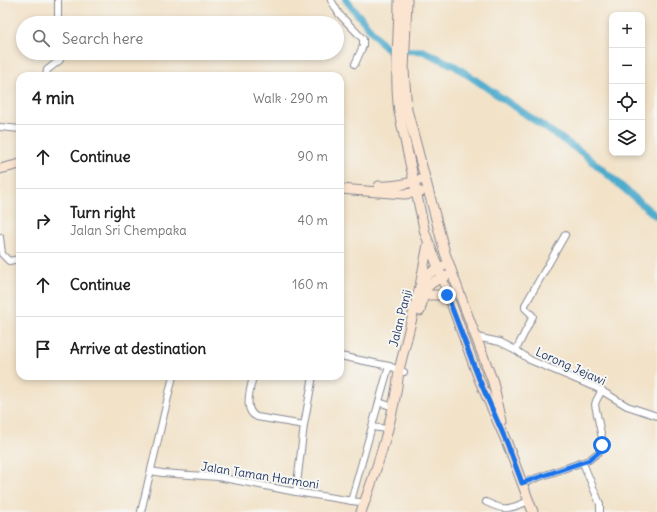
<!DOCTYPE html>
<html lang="en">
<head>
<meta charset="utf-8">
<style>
  :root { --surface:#fff; --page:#f6f6f6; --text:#222; --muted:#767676; --line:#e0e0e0 }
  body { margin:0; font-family:Delius,sans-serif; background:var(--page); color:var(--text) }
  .controls { position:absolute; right:12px; top:12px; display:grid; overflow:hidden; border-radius:8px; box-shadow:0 2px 6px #0003 }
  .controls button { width:36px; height:36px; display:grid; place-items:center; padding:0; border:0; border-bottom:1px solid var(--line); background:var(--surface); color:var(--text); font:20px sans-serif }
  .stop { position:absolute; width:12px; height:12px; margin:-9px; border:3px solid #1a73e8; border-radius:50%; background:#fff }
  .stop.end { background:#1a73e8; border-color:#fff; box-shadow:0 1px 4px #0008 }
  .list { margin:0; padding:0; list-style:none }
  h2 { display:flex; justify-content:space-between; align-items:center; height:52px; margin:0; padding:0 16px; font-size:17px }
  h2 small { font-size:13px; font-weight:400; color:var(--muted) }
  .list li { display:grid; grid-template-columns:26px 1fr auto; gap:12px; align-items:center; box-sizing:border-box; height:64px; padding:0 16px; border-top:1px solid var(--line) }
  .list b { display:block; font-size:15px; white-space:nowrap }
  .list p { margin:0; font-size:13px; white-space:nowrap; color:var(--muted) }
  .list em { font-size:13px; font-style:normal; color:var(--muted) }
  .icon { flex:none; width:22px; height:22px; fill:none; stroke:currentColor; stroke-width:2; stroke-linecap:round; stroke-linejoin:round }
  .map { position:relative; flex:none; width:657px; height:512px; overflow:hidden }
  .search { position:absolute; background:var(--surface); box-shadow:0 2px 6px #0003; left:16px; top:16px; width:328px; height:44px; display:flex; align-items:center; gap:10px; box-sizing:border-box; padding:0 14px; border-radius:22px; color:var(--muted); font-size:15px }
  .panel { position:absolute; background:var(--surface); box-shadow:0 2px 6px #0003; left:16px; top:72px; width:328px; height:308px; border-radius:12px }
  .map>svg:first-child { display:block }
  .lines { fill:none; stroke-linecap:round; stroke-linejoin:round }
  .canal { stroke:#4dabcc; stroke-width:7 }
  .street-casing { stroke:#868893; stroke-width:8 }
  .secondary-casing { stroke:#868893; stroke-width:11 }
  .street { stroke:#fff; stroke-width:6 }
  .secondary { stroke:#fce5d0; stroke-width:9 }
  .route { stroke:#1a73e8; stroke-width:5 }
  .labels { text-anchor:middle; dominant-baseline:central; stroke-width:4; stroke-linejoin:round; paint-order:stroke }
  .street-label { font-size:12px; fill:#1b2f5e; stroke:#f6f6f2 }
</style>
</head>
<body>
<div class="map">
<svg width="657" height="512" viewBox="0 0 657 512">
  <rect width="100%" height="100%" fill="#f6f6f2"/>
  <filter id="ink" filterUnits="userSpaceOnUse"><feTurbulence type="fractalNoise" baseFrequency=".025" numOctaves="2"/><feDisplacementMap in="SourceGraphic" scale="8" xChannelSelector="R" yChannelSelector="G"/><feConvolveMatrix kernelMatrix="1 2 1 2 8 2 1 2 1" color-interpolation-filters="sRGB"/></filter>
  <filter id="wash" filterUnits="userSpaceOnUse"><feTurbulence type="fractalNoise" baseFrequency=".012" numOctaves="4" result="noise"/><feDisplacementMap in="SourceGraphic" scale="16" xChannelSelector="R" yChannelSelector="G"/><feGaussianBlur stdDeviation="0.9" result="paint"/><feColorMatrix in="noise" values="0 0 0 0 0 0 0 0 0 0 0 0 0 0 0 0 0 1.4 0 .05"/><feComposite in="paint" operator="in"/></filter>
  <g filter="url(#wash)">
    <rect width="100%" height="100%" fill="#f2e2c8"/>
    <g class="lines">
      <!-- canal -->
      <path class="canal" d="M 346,0 L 384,46 L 390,50 L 423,51 L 455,66 L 584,154 L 657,217"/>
    </g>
  </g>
  <g filter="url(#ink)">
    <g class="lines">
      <!-- street casing -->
      <g class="street-casing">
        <g id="street">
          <path d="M 58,0 L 58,23"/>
          <path d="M 331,0 L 339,14 L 363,39 L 363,46 L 355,64"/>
          <path d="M 46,76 L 47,70 L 60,60 L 60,53"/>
          <path d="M 0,127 L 20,129"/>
          <path d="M 0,237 L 2,254 L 9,261 L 19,259 L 20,258"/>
          <path d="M 476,337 L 500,342 L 516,350 L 530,360 L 597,388 L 627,406 L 657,416"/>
          <path d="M 516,350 L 533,316 L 525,308 L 525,305 L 565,235"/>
          <path d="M 340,356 L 389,366 L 404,372"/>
          <path d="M 253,376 C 251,388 242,411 257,417 L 304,425"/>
          <path d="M 379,402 L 393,407"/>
          <path d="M 372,427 L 387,429"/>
          <path d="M 583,463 L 600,504 L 600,512"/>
          <path d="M 151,471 L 162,473 L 218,477 L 296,492 L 365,503"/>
          <path d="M 522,483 L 589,460 L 600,451 L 602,438 L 595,405 L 596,401 L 602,390"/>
          <path d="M 296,492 L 304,425 L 313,376"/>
          <path d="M 351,501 L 389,366"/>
          <path d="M 486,502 C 507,512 508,509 529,501"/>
          <path d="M 141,512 L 173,376"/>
        </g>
      </g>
      <!-- secondary casing -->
      <g class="secondary-casing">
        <g id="secondary">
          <path d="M 399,0 C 399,38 394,73 399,112 L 425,233 L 429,243 L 479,379 L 507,443 L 533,512"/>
          <path d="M 407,0 L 404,70 L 407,110 L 445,253 L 462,300 L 493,382 L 502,422"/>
          <path d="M 0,169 L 20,164"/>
          <path d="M 379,186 C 394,187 406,184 420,180"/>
          <path d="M 340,189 L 404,194 L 421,192"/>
          <path d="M 421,281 L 428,244"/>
          <path d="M 424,295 L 447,295"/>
          <path d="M 420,311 C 425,290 424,284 446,276"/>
          <path d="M 361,512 C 377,469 395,416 399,370 L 421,282 C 429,272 437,268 449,264"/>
        </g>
      </g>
      <!-- street -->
      <use href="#street" class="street"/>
      <!-- secondary -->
      <use href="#secondary" class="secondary"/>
    </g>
  </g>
  <g class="lines" filter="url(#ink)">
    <!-- route -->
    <path class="route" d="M 447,295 L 479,379 L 507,443 L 522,483 L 589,460 L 600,451 L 602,445"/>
  </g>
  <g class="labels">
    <!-- street labels -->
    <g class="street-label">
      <text transform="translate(400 318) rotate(-76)">Jalan Panji</text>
      <text transform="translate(571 366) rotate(24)">Lorong Jejawi</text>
      <text transform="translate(260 475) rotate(9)">Jalan Taman Harmoni</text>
    </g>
  </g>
</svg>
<div class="controls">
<button>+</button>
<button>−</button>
<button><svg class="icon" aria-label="locate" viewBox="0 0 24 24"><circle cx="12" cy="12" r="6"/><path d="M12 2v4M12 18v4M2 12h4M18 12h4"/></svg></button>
<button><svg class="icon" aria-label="layers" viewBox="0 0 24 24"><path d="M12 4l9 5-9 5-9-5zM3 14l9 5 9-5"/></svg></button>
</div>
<div class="stop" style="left:602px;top:445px"></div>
<div class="stop end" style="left:447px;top:295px"></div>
<div class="search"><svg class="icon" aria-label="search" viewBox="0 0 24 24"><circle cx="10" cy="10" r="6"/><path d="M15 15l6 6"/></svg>Search here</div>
<section class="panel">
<h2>4 min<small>Walk · 290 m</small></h2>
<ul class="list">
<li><svg class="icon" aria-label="ahead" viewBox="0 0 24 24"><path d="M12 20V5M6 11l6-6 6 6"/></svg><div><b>Continue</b></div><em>90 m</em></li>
<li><svg class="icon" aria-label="right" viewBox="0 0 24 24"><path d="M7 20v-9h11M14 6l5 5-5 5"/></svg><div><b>Turn right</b><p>Jalan Sri Chempaka</p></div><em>40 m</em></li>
<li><svg class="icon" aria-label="ahead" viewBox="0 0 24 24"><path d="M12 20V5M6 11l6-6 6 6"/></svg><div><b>Continue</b></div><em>160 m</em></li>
<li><svg class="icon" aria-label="arrive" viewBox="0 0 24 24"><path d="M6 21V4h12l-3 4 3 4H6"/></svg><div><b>Arrive at destination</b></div></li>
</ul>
</section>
</div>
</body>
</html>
